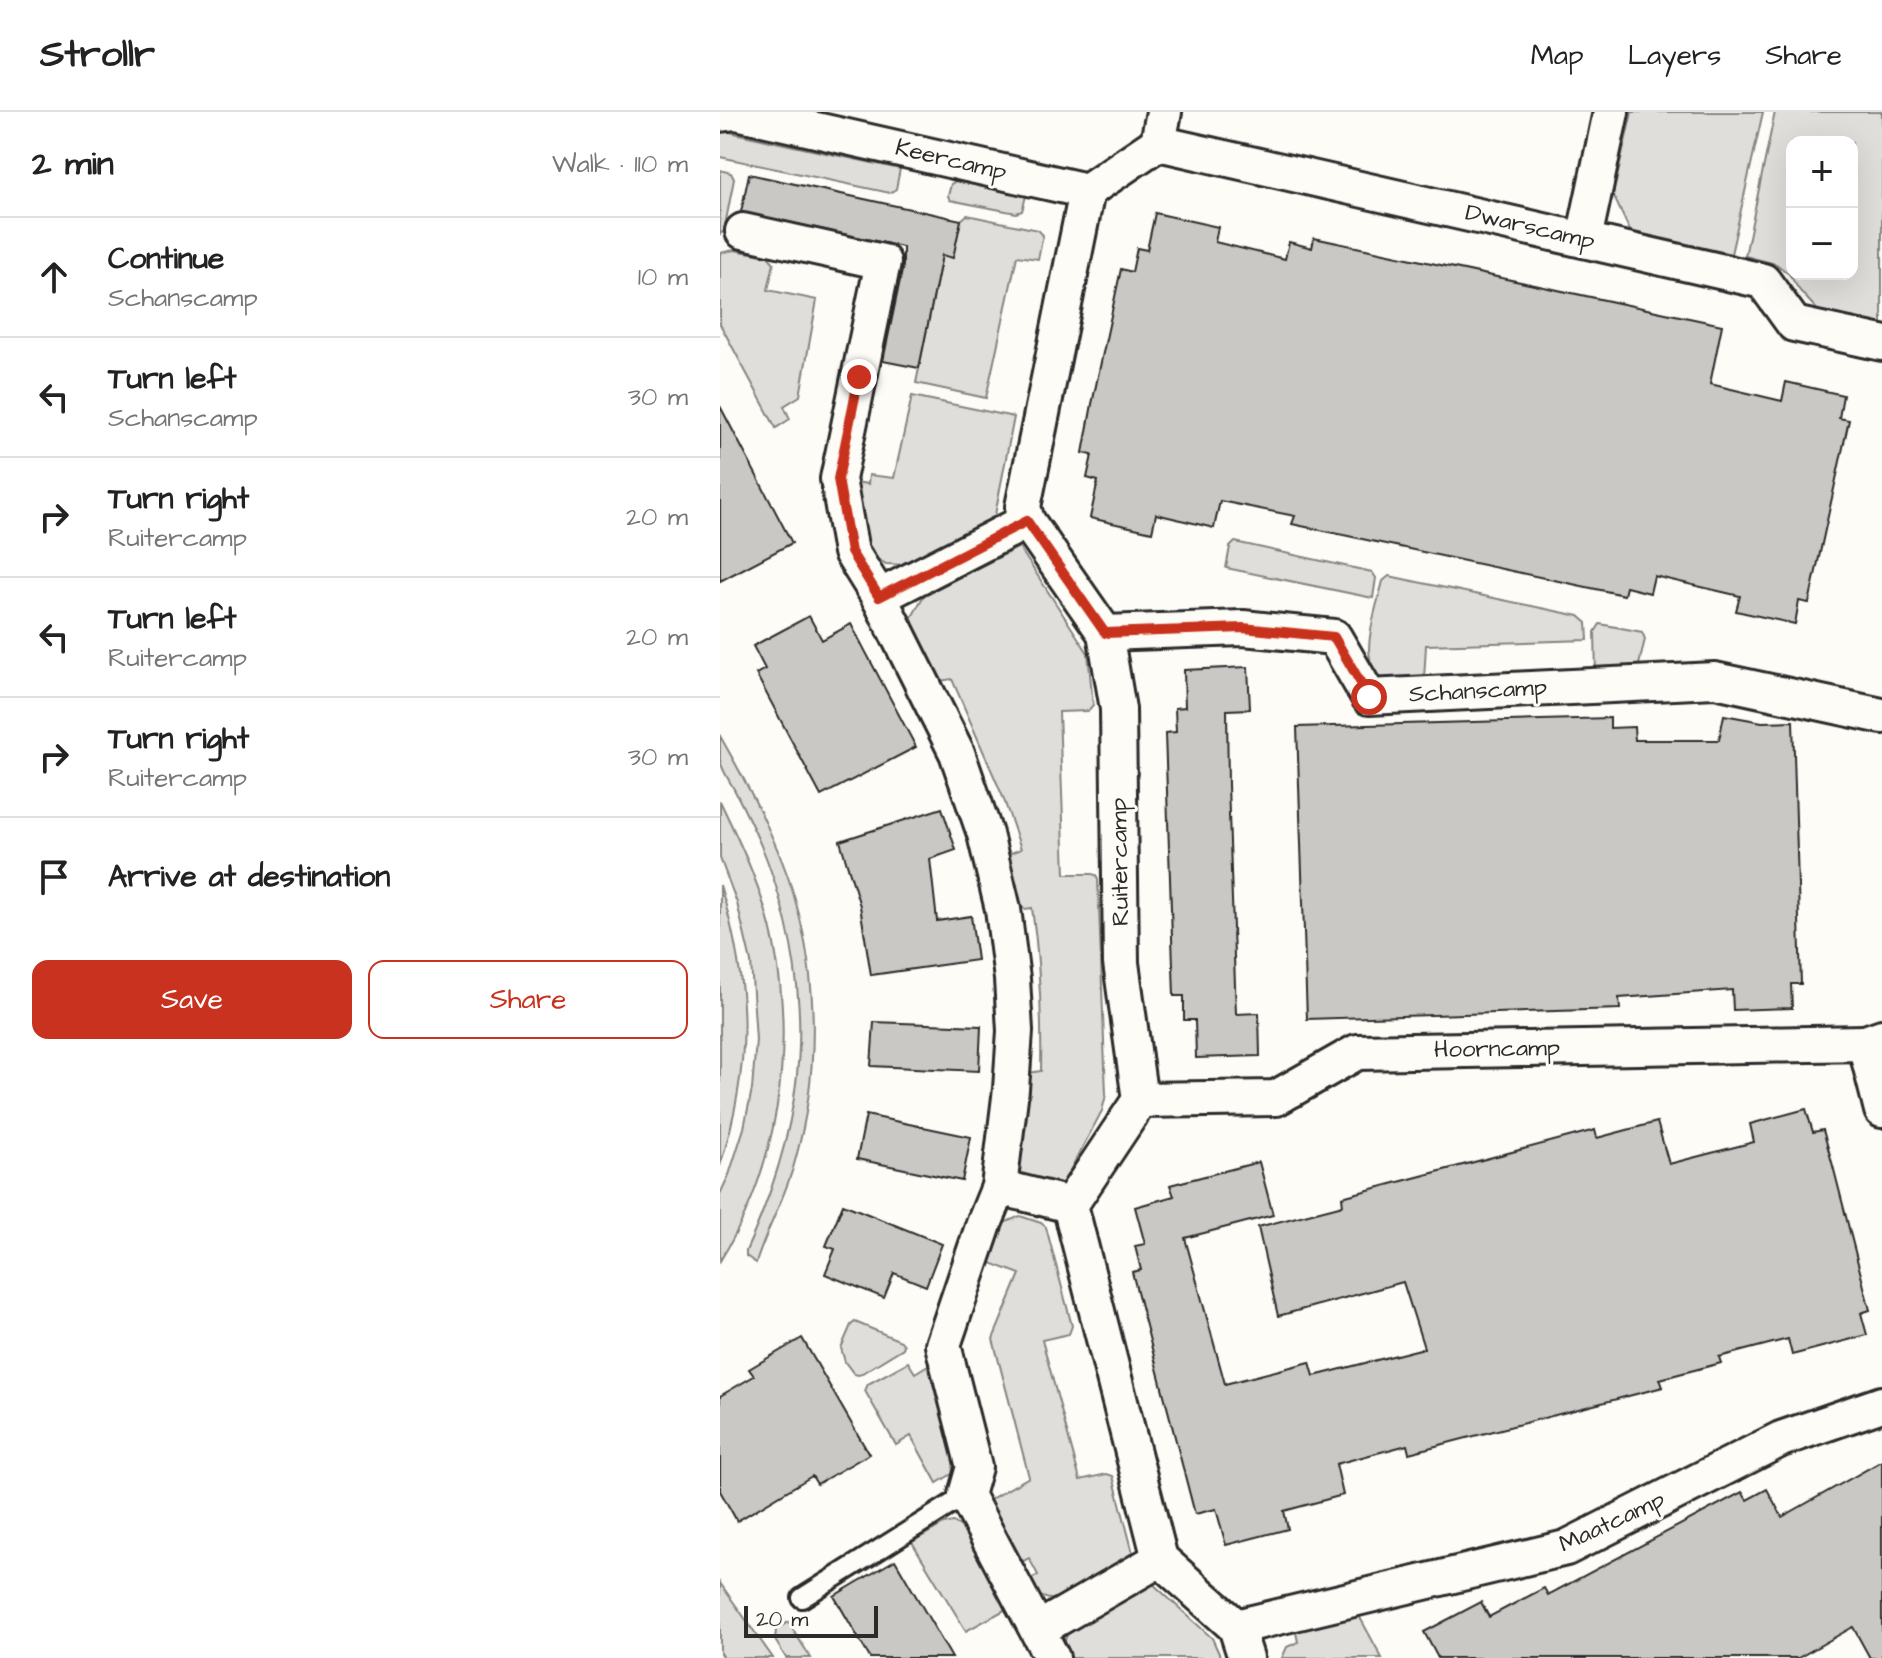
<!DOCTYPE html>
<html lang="en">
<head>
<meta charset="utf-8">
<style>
  :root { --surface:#fff; --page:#f6f6f6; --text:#222; --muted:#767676; --line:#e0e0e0; --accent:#c8321e }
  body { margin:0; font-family:"Architects Daughter",sans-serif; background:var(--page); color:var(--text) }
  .controls { position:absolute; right:24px; top:24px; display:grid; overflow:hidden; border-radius:16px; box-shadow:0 8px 32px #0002 }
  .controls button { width:72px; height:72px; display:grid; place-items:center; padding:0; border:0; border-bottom:2px solid var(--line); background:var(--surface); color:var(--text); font:40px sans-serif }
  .scale { position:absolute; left:24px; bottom:20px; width:134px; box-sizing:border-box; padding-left:8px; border:4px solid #2b2b2b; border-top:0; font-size:22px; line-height:28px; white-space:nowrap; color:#2b2b2b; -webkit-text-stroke:6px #fdfcf7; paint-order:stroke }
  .stop { position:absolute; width:24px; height:24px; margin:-18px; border:6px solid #c8321e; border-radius:50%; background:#fff }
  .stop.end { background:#c8321e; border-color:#fff; box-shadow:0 2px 8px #0008 }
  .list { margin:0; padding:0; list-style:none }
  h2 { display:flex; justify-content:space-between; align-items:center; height:104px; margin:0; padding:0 32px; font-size:34px }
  h2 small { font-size:26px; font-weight:400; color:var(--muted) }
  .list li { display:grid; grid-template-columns:52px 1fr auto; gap:24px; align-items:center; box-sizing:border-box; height:120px; padding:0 32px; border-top:2px solid var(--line) }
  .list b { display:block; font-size:30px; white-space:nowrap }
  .list p { margin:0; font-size:26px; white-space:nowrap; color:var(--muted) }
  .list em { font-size:26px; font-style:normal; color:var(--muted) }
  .actions { display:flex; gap:16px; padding:24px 32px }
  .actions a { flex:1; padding:18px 0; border:2px solid var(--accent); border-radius:16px; text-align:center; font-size:28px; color:var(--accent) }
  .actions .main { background:var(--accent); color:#fff }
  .icon { flex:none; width:44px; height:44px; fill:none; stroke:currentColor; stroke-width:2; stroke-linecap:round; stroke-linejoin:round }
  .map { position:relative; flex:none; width:1162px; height:1546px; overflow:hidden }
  header { display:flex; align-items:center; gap:48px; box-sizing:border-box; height:112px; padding:0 40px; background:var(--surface); border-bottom:2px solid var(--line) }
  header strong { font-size:38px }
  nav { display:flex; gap:44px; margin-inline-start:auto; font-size:28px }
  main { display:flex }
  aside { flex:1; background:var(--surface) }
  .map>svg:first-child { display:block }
  .green { fill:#dfdeda; stroke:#858482; stroke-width:2; fill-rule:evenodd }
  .building { fill:#c9c8c4; stroke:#2b2b2b; stroke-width:2 }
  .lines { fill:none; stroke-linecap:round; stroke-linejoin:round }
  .lane-casing { stroke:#2b2b2b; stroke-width:24 }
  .street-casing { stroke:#2b2b2b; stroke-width:40 }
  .lane { stroke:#fdfcf7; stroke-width:18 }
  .street { stroke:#fdfcf7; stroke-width:34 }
  .route { stroke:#c8321e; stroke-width:10 }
  .labels { text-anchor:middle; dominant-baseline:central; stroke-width:6; stroke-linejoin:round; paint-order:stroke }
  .street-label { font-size:24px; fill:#2b2b2b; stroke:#fdfcf7 }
</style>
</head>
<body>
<header>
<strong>Strollr</strong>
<nav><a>Map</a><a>Layers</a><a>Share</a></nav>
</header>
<main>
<aside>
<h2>2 min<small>Walk · 110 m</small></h2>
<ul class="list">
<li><svg class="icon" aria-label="ahead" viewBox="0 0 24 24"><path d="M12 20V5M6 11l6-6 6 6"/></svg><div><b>Continue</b><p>Schanscamp</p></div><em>10 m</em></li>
<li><svg class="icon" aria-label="left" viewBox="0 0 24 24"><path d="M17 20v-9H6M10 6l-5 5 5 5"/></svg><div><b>Turn left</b><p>Schanscamp</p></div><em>30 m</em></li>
<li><svg class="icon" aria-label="right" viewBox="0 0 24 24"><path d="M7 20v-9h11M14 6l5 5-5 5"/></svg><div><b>Turn right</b><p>Ruitercamp</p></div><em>20 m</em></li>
<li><svg class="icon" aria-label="left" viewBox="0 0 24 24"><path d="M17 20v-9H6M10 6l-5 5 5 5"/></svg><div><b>Turn left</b><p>Ruitercamp</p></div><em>20 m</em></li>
<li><svg class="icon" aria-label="right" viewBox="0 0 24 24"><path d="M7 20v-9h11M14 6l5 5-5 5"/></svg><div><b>Turn right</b><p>Ruitercamp</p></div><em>30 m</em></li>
<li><svg class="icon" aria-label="arrive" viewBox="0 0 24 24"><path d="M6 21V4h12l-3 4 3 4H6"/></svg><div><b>Arrive at destination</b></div></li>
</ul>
<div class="actions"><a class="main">Save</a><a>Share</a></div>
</aside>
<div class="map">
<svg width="1162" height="1546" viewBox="0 0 1162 1546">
  <rect width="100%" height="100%" fill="#fdfcf7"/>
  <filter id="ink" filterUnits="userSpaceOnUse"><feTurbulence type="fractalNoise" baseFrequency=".0125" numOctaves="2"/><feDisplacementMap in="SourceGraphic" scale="16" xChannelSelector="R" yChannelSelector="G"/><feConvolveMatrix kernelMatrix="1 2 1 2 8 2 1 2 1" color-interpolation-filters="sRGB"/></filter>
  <g filter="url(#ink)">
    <!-- green -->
    <g class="green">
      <path d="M 912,0 L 1043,0 L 1011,142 L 910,119 L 893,83 Z"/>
      <path d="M 1055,0 L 1162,0 L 1162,217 L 1101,202 L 1080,179 L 1069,162 L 1056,152 L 1025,144 ZM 1072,30 L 1132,30 L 1132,162 L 1072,162 Z"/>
      <path d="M 0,18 L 180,57 L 176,77 L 170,81 L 0,45 Z"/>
      <path d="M 0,58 L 11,61 L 14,67 L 4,119 L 0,122 Z"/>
      <path d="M 236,69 L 306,84 L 302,99 L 296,101 L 230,88 L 228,84 L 231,72 Z"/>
      <path d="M 247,103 L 318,118 L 323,123 L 318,147 L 297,144 L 266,286 L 196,271 L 222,143 L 232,145 L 241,108 Z"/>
      <path d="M 14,138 L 48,144 L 54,151 L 48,178 L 97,188 L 80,284 L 64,294 L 70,307 L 56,316 L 0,212 L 0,141 Z"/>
      <path d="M 192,284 L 294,305 L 274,408 L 184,453 L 166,452 L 155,446 L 134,407 L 134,370 L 148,372 L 149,363 L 174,366 Z"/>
      <path d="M 515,430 L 652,460 L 656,466 L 653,486 L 506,456 L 510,435 Z"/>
      <path d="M 299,435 L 368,541 L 373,593 L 368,599 L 339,600 L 345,762 L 372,762 L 376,763 L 378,768 L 386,983 L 382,999 L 341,1075 L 306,1068 L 298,1057 L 308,964 L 309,961 L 321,959 C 322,904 320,851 312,796 L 305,797 L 300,792 L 288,742 L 301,737 L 283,685 L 232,567 L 220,569 L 195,525 L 192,505 L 204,483 Z"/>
      <path d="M 669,464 L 859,504 L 867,511 L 868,528 L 706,533 L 704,568 C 695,569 682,572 673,571 C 630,562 657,496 663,469 Z"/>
      <path d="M 880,512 L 922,520 L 925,527 L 918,557 L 876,564 L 875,520 Z"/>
      <path d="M 0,624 C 27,671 59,732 74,784 C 99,869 99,964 75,1049 C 66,1084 47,1116 36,1151 L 26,1144 L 26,1139 C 87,1006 98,886 47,748 C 38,725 27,703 16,681 C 11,671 2,659 0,648 C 0,641 0,632 0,624 Z"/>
      <path d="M 0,689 C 22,735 44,781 54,832 C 75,939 58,1056 0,1149 L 0,1082 L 9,1063 L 24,1016 L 32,977 L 36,928 L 31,850 L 17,791 L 0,746 Z"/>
      <path d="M 0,773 C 31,875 32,952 0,1054 Z"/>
      <path d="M 300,1104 L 321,1111 L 326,1115 L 352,1214 L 349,1222 L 322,1228 L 360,1368 L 387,1362 L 393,1364 L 413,1441 L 341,1487 L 329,1487 L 313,1482 L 306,1470 L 318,1463 L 309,1446 L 296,1453 L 268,1398 L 271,1387 L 309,1365 L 273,1227 L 300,1162 L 268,1150 L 284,1111 Z"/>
      <path d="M 135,1210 L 181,1229 L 184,1233 L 183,1236 L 139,1263 L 134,1262 L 125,1250 L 121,1236 L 131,1213 Z"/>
      <path d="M 188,1250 L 195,1261 L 208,1253 L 234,1350 L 232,1362 L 217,1371 L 191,1324 L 176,1333 L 145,1279 L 148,1272 Z"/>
      <path d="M 233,1410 L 247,1418 L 292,1494 L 246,1519 L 192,1430 L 224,1412 Z"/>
      <path d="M 431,1470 L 492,1526 L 501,1546 L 345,1546 C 344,1537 343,1529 348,1521 C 360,1504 412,1481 431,1470 Z"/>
      <path d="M 0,1471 L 53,1546 L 3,1546 L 0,1541 Z"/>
      <path d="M 637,1500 L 662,1546 L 562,1546 L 567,1535 L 578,1530 L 575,1516 Z"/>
      <path d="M 68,1510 L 91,1546 L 66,1546 L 55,1528 L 56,1518 Z"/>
    </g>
    <!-- building -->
    <g class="building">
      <path d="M 29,62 L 241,108 L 233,146 L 222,143 L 199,256 L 163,249 L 183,154 L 183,135 L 21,100 Z"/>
      <path d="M 435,101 L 498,115 L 495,130 L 565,147 L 569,130 L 592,136 L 594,126 L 1002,213 L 990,272 L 1062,289 L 1066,270 L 1123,283 L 1119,306 L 1129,308 L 1089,491 L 1079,489 L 1075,512 L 1016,499 L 1020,484 L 934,464 L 930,481 L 906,475 L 904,483 L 572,412 L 575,404 L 500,389 L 494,416 L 436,402 L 432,420 L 370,406 L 378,369 L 367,366 L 372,343 L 363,341 L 372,292 L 401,157 L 412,160 L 417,136 L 427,138 Z"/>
      <path d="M 0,294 L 72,431 L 0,469 Z"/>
      <path d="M 89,504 L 102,528 L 131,512 L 196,635 L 101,684 L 36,562 L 45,557 L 33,534 Z"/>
      <path d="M 528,555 L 530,597 L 507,598 L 508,673 L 516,902 L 539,901 L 540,944 L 476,946 L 475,908 L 464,908 L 464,884 L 454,884 L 445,621 L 456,620 L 455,596 L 465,595 L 464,558 Z"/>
      <path d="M 1004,603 L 1042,610 L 1073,609 L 1081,872 L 1071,872 L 1072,896 L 1013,898 L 1012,878 L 899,886 L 900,897 L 587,907 L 577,615 L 890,606 L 890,616 L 914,615 L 915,628 L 999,628 Z"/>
      <path d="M 222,696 L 236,738 L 210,747 L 217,809 L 251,804 L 257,848 L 151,863 L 140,794 L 120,729 Z"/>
      <path d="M 154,910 L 261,914 L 259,959 L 151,954 Z"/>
      <path d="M 1086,997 L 1093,1020 L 1103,1018 L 1113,1054 L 1150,1198 L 1141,1201 L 1147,1223 L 1072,1243 L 1068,1227 L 999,1245 L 1001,1251 L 940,1267 L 943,1275 L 689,1341 L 687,1333 L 616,1352 L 623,1383 L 564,1399 L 568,1417 L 506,1433 L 496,1397 L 475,1402 L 412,1160 L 421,1158 L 415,1134 L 425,1132 L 415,1095 L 454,1084 L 450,1073 L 539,1050 L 553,1103 L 465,1126 L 505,1272 L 590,1250 L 594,1264 L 704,1236 L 683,1170 L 558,1204 L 538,1115 L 623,1093 L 622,1085 L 875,1018 L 877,1026 L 937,1010 L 949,1052 L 1034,1030 L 1030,1012 Z"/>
      <path d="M 146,1003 L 251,1025 L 242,1069 L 137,1047 Z"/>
      <path d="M 123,1092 L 222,1132 L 206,1174 L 174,1161 L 164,1186 L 105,1162 L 115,1137 L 106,1134 Z"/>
      <path d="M 82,1226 L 149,1342 L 97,1372 L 92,1364 L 17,1409 L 0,1379 L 0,1284 L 34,1264 L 29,1257 Z"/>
      <path d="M 1162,1349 L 1162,1546 L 1150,1546 L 1133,1515 L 1078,1546 L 718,1546 L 704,1520 L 761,1490 L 769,1505 L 824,1476 L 828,1483 L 1022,1380 L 1027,1388 L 1047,1377 L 1062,1405 Z"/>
      <path d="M 175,1448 L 232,1546 L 150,1546 L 114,1484 Z"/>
    </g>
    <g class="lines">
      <!-- lane casing -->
      <g class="lane-casing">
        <path id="lane" d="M 82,1486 L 246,1383"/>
      </g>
      <!-- street casing -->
      <g class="street-casing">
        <g id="street">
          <path d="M 444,0 L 438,31 L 367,79 L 303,395 L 307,409 L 385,521 L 398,597 L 401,851 L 420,988 L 350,1093 L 440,1447 L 516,1515 L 526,1546"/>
          <path d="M 0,2 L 16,0 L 367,79"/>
          <path d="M 438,31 L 1043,169 L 1074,212 L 1162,231"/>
          <path d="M 23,119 L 163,150 L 118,367 L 131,440 L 159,485 L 237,641 L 265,722 L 283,797 L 292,867 L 295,919 L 291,977 L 279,1075 L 264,1112 L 223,1233 L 254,1355 L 246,1383 L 332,1546"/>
          <path d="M 864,127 L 891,0"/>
          <path d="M 159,485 L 307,409"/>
          <path d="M 385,521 L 523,516 L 614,525 L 649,585 L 995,568 L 1162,604"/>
          <path d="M 1162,925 L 1145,931 L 1162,998"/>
          <path d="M 420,988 L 556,986 L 637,940 L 1145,931"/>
          <path d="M 279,1075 L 350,1093"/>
          <path d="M 516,1515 L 846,1436 L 1061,1327 L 1162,1292"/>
          <path d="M 319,1517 L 440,1447"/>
        </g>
      </g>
      <!-- lane -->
      <use href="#lane" class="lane"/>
      <!-- street -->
      <use href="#street" class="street"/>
    </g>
  </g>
  <g class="lines" filter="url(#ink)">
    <!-- route -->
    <path class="route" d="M 139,265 L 118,367 L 131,440 L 159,485 L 307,409 L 385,521 L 523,516 L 614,525 L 649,585"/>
  </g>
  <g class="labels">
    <!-- street labels -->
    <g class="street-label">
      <text transform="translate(231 48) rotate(13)">Keercamp</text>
      <text transform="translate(810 115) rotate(13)">Dwarscamp</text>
      <text transform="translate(758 579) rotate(-3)">Schanscamp</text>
      <text transform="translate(400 750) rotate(-91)">Ruitercamp</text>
      <text transform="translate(777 937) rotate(-1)">Hoorncamp</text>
      <text transform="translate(892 1410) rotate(-25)">Maatcamp</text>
    </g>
  </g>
</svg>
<div class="controls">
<button>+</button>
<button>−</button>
</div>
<div class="scale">20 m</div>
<div class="stop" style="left:649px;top:585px"></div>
<div class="stop end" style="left:139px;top:265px"></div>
</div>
</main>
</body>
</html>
